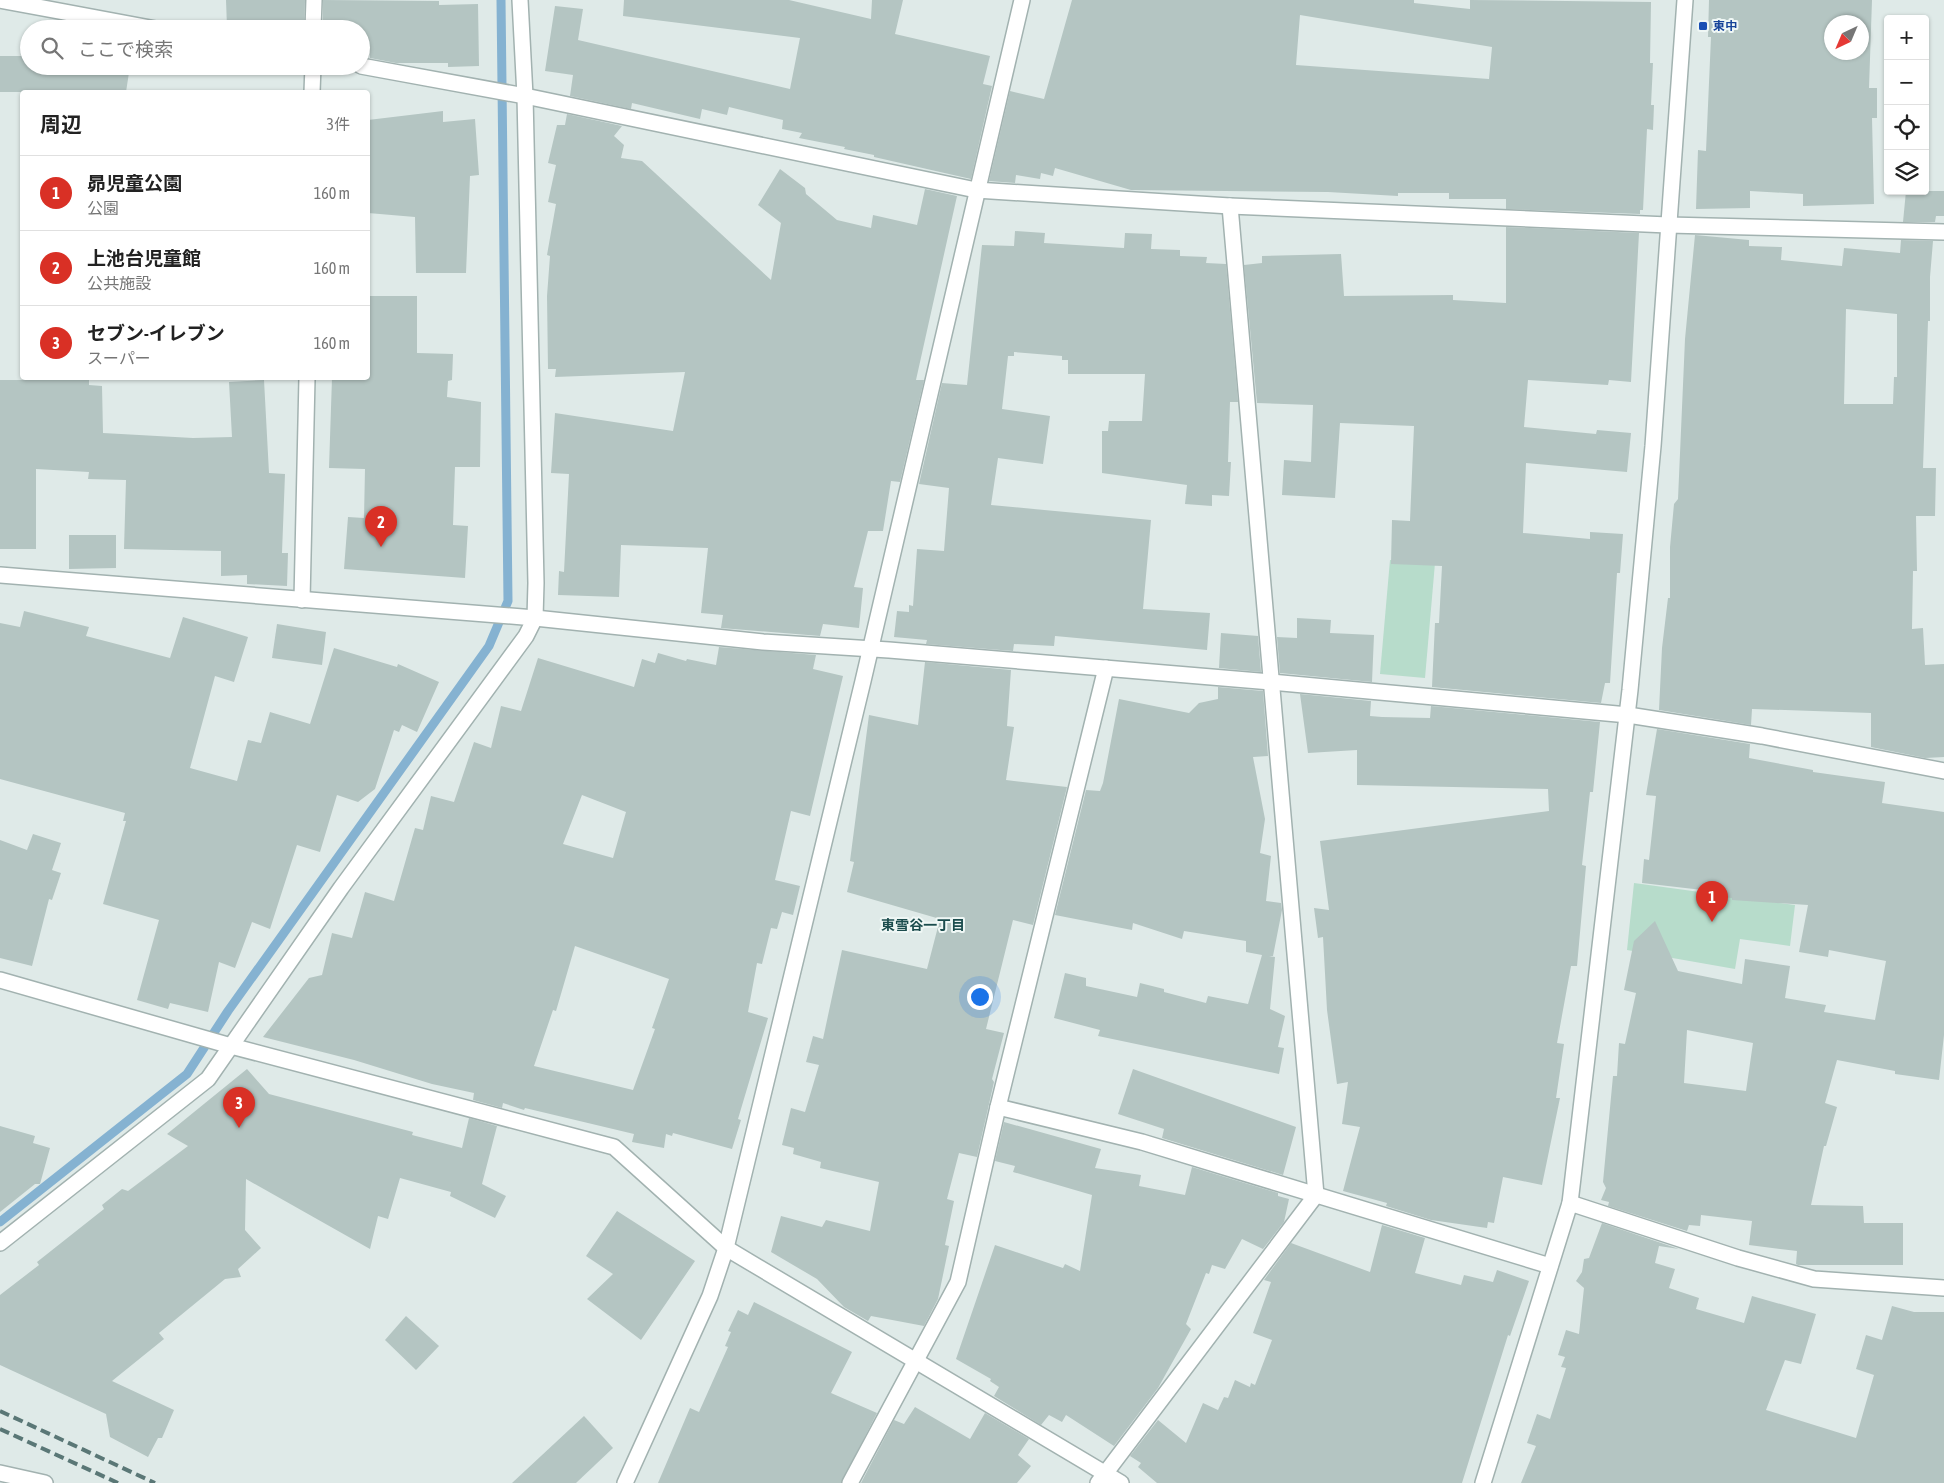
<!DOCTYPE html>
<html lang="ja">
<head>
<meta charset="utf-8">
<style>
  :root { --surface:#fff; --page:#f2f2f2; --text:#222; --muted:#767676; --line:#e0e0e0; --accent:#d93025 }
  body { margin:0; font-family:"Asap Condensed","Noto Sans JP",sans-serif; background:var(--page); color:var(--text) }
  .controls { position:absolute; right:15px; top:15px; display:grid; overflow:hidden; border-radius:5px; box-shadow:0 1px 4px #0004 }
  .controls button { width:45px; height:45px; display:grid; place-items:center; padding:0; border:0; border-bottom:1px solid var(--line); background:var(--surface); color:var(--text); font:25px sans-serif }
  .compass { position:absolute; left:1824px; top:15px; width:45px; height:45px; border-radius:50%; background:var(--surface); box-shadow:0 1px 4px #0004; rotate:224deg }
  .you { position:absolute; left:979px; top:996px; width:18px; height:18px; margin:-12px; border:4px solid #fff; border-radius:50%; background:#1a73e8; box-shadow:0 0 0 8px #1a73e833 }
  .badge { display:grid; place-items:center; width:32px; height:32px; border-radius:50%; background:var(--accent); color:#fff; font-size:16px; font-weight:700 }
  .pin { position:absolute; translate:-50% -41px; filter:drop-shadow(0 1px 2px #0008) }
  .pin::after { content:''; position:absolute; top:26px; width:18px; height:15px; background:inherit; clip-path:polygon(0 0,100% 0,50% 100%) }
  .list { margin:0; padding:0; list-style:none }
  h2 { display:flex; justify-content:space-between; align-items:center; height:65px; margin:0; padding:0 20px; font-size:21px }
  h2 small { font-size:16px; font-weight:400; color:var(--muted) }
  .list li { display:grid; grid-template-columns:32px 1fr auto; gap:15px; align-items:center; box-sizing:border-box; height:75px; padding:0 20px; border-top:1px solid var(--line) }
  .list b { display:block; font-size:19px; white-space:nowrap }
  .list p { margin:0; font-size:16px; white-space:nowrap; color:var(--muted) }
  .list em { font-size:16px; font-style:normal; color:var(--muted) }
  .icon { flex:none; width:28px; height:28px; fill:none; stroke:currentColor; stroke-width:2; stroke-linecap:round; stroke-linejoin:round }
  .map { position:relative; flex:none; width:1944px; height:1483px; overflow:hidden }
  .search { position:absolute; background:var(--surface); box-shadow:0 1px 4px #0004; left:20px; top:20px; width:350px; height:55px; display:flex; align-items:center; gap:12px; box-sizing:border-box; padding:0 18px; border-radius:28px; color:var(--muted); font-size:19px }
  .panel { position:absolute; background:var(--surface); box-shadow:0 1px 4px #0004; left:20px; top:90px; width:350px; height:290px; border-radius:5px }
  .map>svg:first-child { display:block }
  .green { fill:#b7dccb }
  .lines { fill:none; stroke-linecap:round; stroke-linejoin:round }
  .stream { stroke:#85b2d1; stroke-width:9 }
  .building { fill:#b4c5c2; fill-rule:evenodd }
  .minor-casing { stroke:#a2b2b0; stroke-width:18 }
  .tertiary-casing { stroke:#a2b2b0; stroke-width:18 }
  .minor { stroke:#fff; stroke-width:15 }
  .tertiary { stroke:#fff; stroke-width:15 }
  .rail { stroke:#5a7776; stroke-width:4; stroke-dasharray:10 5; stroke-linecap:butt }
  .transit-dot { fill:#1a4fb4; stroke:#eff7f5; stroke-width:2 }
  .labels { text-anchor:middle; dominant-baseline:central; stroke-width:4; stroke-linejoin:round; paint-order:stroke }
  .transit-label { font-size:12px; font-weight:bold; fill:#164399; stroke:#eff7f5; text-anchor:start }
  .neighbourhood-label { font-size:14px; font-weight:bold; fill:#1b4c4d; stroke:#eff7f5 }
</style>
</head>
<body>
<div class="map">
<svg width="1944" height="1483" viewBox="0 0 1944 1483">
  <rect width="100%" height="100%" fill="#dfeae8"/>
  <!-- green -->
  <g class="green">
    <path d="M 1390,560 L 1435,563 L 1425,678 L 1380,674 Z"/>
    <path d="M 1634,883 L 1795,905 L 1790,946 L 1740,939 L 1735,969 L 1627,950 Z"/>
  </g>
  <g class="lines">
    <!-- stream -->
    <path class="stream" d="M 0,1222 L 187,1074 L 228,1011 L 489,646 L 508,601 L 501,0"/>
  </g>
  <!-- building -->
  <g class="building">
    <path d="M 226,0 L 305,0 L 304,25 L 227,27 Z"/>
    <path d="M 323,0 L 439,1 L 439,5 L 478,4 L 479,66 L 448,67 L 448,63 L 396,63 L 370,58 L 369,46 L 361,46 L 361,29 L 333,29 L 333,25 L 323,25 Z"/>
    <path d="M 624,0 L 789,0 L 871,19 L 872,0 L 903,0 L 895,34 L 990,56 L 983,84 L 992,86 L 971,179 L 874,157 L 874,155 L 844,149 L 845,147 L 799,138 L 802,133 L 782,129 L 783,120 L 729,107 L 727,115 L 702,109 L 700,119 L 632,103 L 631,109 L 570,96 L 573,75 L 545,71 L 555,6 L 583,9 L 578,40 L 790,89 L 800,38 L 623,16 Z"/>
    <path d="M 1072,0 L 1414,0 L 1414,3 L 1470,9 L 1470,0 L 1651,2 L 1650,63 L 1653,63 L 1651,105 L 1654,105 L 1653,130 L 1647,129 L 1643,210 L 1640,210 L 1640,214 L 1506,209 L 1506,199 L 1449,199 L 1449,193 L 1398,193 L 1398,196 L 1328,192 L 1131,190 L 1055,168 L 1053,176 L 1041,173 L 1040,179 L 1016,175 L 1015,183 L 989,181 L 1010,91 L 1044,99 ZM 1300,15 L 1492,47 L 1489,79 L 1296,65 Z"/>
    <path d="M 1709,0 L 1872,0 L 1869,88 L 1877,88 L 1877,118 L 1872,118 L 1874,204 L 1803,206 L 1803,194 L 1750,191 L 1750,208 L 1696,209 L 1698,150 L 1706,151 L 1711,37 L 1708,37 ZM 1832,22 L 1862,22 L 1862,52 L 1832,52 Z"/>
    <path d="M 0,56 L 29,56 L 29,66 L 130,66 L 126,92 L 0,92 Z"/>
    <path d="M 443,111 L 443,122 L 475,119 L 479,175 L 470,176 L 466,273 L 416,273 L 415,217 L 368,213 L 368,120 Z"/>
    <path d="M 567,114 L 622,126 L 614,136 L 624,145 L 621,158 L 642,161 L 771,280 L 781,223 L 758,205 L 780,169 L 805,188 L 806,194 L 837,220 L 871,228 L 873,215 L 917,225 L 925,189 L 957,196 L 916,380 L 924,380 L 900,482 L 891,481 L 883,531 L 868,531 L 854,587 L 863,588 L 859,628 L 823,624 L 820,636 L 721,628 L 723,615 L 701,613 L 708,548 L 621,545 L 619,597 L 558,595 L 559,571 L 564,572 L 569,474 L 551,473 L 555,413 L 673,431 L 685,372 L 555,377 L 556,369 L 548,369 L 547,296 L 550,256 L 547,255 L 556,204 L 548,202 L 556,165 L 548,163 L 557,125 L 565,125 Z"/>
    <path d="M 1906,191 L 1944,191 L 1944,216 L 1936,216 L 1935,222 L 1903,222 Z"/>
    <path d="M 1506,227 L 1639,233 L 1631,382 L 1609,380 L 1608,385 L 1528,380 L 1524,427 L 1596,434 L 1597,430 L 1631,433 L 1627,472 L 1526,463 L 1523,533 L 1590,539 L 1590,532 L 1623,534 L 1620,573 L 1617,573 L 1610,683 L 1605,683 L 1601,703 L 1432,687 L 1435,623 L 1439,623 L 1442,566 L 1391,564 L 1392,520 L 1410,521 L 1414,426 L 1340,423 L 1335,498 L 1282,495 L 1284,460 L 1311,462 L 1313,405 L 1257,403 L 1244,265 L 1262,263 L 1262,256 L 1341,254 L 1344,296 L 1453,295 L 1453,300 L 1506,303 Z"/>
    <path d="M 1015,231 L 1045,233 L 1044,243 L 1124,248 L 1125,233 L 1152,234 L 1151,249 L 1180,250 L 1180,256 L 1207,257 L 1206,263 L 1226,264 L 1238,402 L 1230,402 L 1228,462 L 1231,462 L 1229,496 L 1212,495 L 1212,506 L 1185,504 L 1187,485 L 1102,473 L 1102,431 L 1108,431 L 1109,421 L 1142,421 L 1145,374 L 1068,374 L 1068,360 L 1062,360 L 1062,356 L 1014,352 L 1014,356 L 1008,356 L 1002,409 L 1050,416 L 1043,464 L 998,458 L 991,505 L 1151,520 L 1143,609 L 1210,613 L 1207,650 L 1055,636 L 1054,646 L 1014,644 L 1013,651 L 926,644 L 927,640 L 894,637 L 897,611 L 909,612 L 909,605 L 913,606 L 917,549 L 944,551 L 949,488 L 919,484 L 942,383 L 967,385 L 982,245 L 1014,246 Z"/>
    <path d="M 1695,235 L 1749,240 L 1749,246 L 1782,247 L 1781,260 L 1842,266 L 1844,248 L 1900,253 L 1901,240 L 1933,241 L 1930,277 L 1930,321 L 1928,321 L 1923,468 L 1936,468 L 1935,516 L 1916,516 L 1917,571 L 1913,571 L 1912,629 L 1923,628 L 1925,665 L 1944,664 L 1944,757 L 1925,758 L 1871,747 L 1871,713 L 1752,709 L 1751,725 L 1659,710 L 1662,648 L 1668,598 L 1670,598 L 1670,547 L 1674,504 L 1678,499 L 1685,339 ZM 1846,309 L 1897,314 L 1897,377 L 1894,377 L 1893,404 L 1844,404 Z"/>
    <path d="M 368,296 L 417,296 L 417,353 L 453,354 L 452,380 L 448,381 L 447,397 L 481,402 L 480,467 L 455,467 L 453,525 L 468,526 L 465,578 L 344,569 L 348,517 L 364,518 L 365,469 L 329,468 L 332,378 L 368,378 Z"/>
    <path d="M 0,380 L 89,380 L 89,385 L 102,386 L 103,433 L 193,438 L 232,437 L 229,382 L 264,380 L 269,473 L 285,474 L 282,553 L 288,553 L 287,586 L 247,584 L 247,575 L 221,576 L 221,551 L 124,549 L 126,480 L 88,479 L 89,472 L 36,469 L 36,549 L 0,549 Z"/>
    <path d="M 69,535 L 116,535 L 116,568 L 69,569 Z"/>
    <path d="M 24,611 L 89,627 L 86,636 L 170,658 L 183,617 L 248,637 L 234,682 L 215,676 L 190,768 L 237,781 L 248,740 L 261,743 L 270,712 L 310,724 L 334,648 L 397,667 L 398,664 L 439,682 L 417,732 L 402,725 L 399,732 L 394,730 L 375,789 L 358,802 L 337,795 L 320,852 L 297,845 L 270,929 L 252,922 L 235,968 L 219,962 L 208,1012 L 170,1003 L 168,1009 L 137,1000 L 159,920 L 103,904 L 126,821 L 123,821 L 125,813 L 0,779 L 0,623 L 20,627 Z"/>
    <path d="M 1297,618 L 1331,620 L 1330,633 L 1374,635 L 1372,682 L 1280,673 L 1277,637 L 1297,638 Z"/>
    <path d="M 277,624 L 326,632 L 322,665 L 272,658 Z"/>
    <path d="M 1221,633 L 1258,636 L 1261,672 L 1219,668 Z"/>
    <path d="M 719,647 L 816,655 L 813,669 L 843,676 L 810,816 L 791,811 L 775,880 L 800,886 L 793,915 L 782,912 L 777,929 L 771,928 L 762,964 L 757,963 L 748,1012 L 768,1018 L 738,1119 L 741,1120 L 732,1149 L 673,1133 L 672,1136 L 666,1134 L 664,1148 L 632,1142 L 634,1134 L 525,1108 L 524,1110 L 503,1103 L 502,1108 L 473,1100 L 474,1093 L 432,1084 L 354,1060 L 263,1037 L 309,978 L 322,975 L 332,933 L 352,938 L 365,892 L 394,901 L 415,828 L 423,830 L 431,796 L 454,802 L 474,742 L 491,748 L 501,706 L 521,711 L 538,658 L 634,687 L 642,659 L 655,663 L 658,653 L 686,661 L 687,659 L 716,665 ZM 582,795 L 626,812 L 613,858 L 563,844 ZM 575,946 L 669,979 L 652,1028 L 655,1029 L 633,1090 L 534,1066 L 553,1010 L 556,1011 Z"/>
    <path d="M 925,662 L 1011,670 L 1007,726 L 1014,727 L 1006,780 L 1067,787 L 1033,925 L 1013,920 L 986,1029 L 1004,1033 L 992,1079 L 994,1082 L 977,1157 L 959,1153 L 947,1199 L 954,1201 L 945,1245 L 949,1246 L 938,1299 L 924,1326 L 871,1316 L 868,1321 L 844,1307 L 817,1279 L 771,1252 L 781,1216 L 822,1227 L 826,1220 L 870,1231 L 879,1182 L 820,1168 L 821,1162 L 793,1154 L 794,1148 L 782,1145 L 791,1108 L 805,1112 L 819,1065 L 806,1062 L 813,1036 L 823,1039 L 842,950 L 927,969 L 940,919 L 847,892 L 854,862 L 850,861 L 869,715 L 918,725 Z"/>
    <path d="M 1218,687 L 1263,691 L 1268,756 L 1253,757 L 1265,819 L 1260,853 L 1271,856 L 1266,901 L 1281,903 L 1282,910 L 1273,956 L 1269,956 L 1275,957 L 1270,1009 L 1285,1016 L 1278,1047 L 1284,1048 L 1279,1074 L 1098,1036 L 1100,1030 L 1054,1018 L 1065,973 L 1086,978 L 1086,986 L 1137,997 L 1140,983 L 1164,989 L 1164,992 L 1206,1003 L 1208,996 L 1248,1004 L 1262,955 L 1246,952 L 1246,941 L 1184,931 L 1182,939 L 1133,923 L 1132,930 L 1055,915 L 1086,790 L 1100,791 L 1103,783 L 1119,699 L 1189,713 L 1199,703 L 1218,699 Z"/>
    <path d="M 1300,694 L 1371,701 L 1370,716 L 1382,717 L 1430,718 L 1431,706 L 1600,722 L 1593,792 L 1590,792 L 1582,865 L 1586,866 L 1577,966 L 1571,966 L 1557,1043 L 1564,1044 L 1556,1098 L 1560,1098 L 1542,1185 L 1503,1177 L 1494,1223 L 1488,1222 L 1487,1228 L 1431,1220 L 1386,1206 L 1387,1203 L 1343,1191 L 1360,1127 L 1342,1124 L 1348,1082 L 1337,1084 L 1327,1010 L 1323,937 L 1318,938 L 1314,908 L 1329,910 L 1320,841 L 1549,811 L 1548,789 L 1357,785 L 1357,750 L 1308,753 Z"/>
    <path d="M 1657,729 L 1750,744 L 1749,758 L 1813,770 L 1813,772 L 1885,782 L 1882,803 L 1944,812 L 1944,1035 L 1939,1080 L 1895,1074 L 1895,1071 L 1837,1060 L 1825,1103 L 1837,1107 L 1826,1146 L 1824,1146 L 1811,1205 L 1863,1206 L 1864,1223 L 1903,1223 L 1903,1265 L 1798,1265 L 1796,1264 L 1797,1251 L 1749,1245 L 1752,1221 L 1701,1215 L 1700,1226 L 1689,1225 L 1687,1231 L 1608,1206 L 1609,1202 L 1601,1200 L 1606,1188 L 1603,1182 L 1613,1076 L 1617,1076 L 1619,1043 L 1625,1044 L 1636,993 L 1624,990 L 1634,941 L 1655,921 L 1678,971 L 1742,984 L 1745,959 L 1790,966 L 1785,998 L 1826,1005 L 1824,1012 L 1875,1020 L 1886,961 L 1829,950 L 1828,957 L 1799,952 L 1808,905 L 1732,900 L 1732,898 L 1710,896 L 1711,891 L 1642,883 L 1644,859 L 1649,860 L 1656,796 L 1646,795 ZM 1687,1030 L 1753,1043 L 1746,1091 L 1684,1083 Z"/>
    <path d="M 33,834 L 61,843 L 52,870 L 61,873 L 52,900 L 49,899 L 32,966 L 0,958 L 0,840 L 27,850 Z"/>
    <path d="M 247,1069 L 269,1094 L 413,1132 L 412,1135 L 462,1148 L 469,1118 L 497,1126 L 482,1184 L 506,1196 L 495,1218 L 450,1196 L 451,1192 L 400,1178 L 388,1219 L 378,1216 L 370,1249 L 246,1179 L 245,1230 L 261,1248 L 238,1269 L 241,1277 L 225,1279 L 159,1333 L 164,1339 L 112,1381 L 174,1410 L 162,1438 L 158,1438 L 148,1457 L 110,1437 L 106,1414 L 0,1365 L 0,1295 L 39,1265 L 37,1262 L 104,1209 L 102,1205 L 122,1189 L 128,1191 L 188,1146 L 167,1134 Z"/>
    <path d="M 1133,1069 L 1296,1127 L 1283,1175 L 1162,1138 L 1164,1129 L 1118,1114 Z"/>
    <path d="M 1004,1122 L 1101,1149 L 1095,1168 L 1141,1175 L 1139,1186 L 1185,1195 L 1192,1167 L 1278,1193 L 1278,1196 L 1289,1199 L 1284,1222 L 1263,1249 L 1242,1239 L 1225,1269 L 1212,1265 L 1209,1274 L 1206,1273 L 1186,1324 L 1191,1329 L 1158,1388 L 1114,1446 L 1066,1415 L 1062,1422 L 1049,1415 L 1041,1425 L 994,1396 L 999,1387 L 990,1381 L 991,1379 L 956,1359 L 995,1245 L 1063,1268 L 1065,1264 L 1080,1271 L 1092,1195 L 1013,1172 L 1015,1166 L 995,1161 Z"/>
    <path d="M 0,1126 L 35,1136 L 33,1143 L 50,1148 L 40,1184 L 35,1184 L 0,1212 Z"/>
    <path d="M 617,1211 L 695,1261 L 641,1340 L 587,1299 L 613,1274 L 586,1256 Z"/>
    <path d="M 1602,1223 L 1679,1249 L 1659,1246 L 1655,1263 L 1675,1269 L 1669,1288 L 1699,1298 L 1696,1309 L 1744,1323 L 1752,1296 L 1816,1314 L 1801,1364 L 1785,1360 L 1766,1410 L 1856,1438 L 1874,1375 L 1856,1369 L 1866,1335 L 1882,1340 L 1892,1306 L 1914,1312 L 1944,1312 L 1944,1483 L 1521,1483 L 1536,1446 L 1527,1443 L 1537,1414 L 1550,1419 L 1566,1368 L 1561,1367 L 1565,1357 L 1558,1355 L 1566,1330 L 1579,1334 L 1584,1288 L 1576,1281 L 1582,1272 L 1584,1259 L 1589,1258 Z"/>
    <path d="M 1382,1225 L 1425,1238 L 1415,1273 L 1461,1285 L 1464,1275 L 1493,1282 L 1497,1270 L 1529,1281 L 1510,1336 L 1508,1335 L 1462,1483 L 1157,1483 L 1138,1467 L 1141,1463 L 1130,1456 L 1158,1420 L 1186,1443 L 1203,1403 L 1218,1410 L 1224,1397 L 1228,1398 L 1235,1380 L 1250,1387 L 1251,1383 L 1255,1385 L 1272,1340 L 1253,1333 L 1271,1282 L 1264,1280 L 1291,1243 L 1370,1272 Z"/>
    <path d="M 754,1302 L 852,1352 L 831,1393 L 877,1413 L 841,1483 L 658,1483 L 690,1408 L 699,1412 L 728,1347 L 725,1346 L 731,1332 L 728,1331 L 738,1310 L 748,1315 Z"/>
    <path d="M 406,1316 L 439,1346 L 416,1370 L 385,1340 Z"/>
    <path d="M 915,1407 L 970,1439 L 985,1413 L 1029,1439 L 1018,1455 L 1031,1466 L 1017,1483 L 861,1483 L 894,1420 L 904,1424 Z"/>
    <path d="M 584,1416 L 613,1448 L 576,1483 L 512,1483 Z"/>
  </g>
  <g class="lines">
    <!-- minor casing -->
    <g class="minor-casing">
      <g id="minor">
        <path d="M 0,0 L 156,29"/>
        <path d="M 313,29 L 314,0"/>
        <path d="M 361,66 L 525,96 L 976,190 L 1230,206 L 1668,225 L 1944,232"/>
        <path d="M 312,92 L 313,66"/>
        <path d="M 0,575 L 535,618 L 763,642 L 889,650 L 1271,682 L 1628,715 L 1762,736 L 1944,771"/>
        <path d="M 302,600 L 307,378"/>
        <path d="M 0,980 L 231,1046 L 614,1147 L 726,1248 L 1121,1483"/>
        <path d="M 998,1107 L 1142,1142 L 1550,1266"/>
        <path d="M 1570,1203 L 1738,1258 L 1814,1279 L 1944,1288"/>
        <path d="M 0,1243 L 208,1079 L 341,888 L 526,636 L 535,618 L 536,583 L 525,96 L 520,0"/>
        <path d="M 0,1473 L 45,1483"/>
        <path d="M 625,1483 L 710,1296 L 726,1248 L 863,681 L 1022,0"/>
        <path d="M 850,1483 L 958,1282 L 998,1107 L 1106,668"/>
        <path d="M 1098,1483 L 1316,1195 L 1230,206"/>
      </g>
    </g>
    <!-- tertiary casing -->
    <g class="tertiary-casing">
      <path id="tertiary" d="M 1483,1483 L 1570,1203 L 1630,690 L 1653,446 L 1685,0"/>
    </g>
    <!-- minor -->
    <use href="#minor" class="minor"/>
    <!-- tertiary -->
    <use href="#tertiary" class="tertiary"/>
    <!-- rail -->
    <g class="rail">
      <path d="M 0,1411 L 155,1483"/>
      <path d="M 0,1429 L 118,1483"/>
    </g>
  </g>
  <!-- markers -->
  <rect class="transit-dot" x="1698" y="21" width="10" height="10" rx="2.5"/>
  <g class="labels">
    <!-- transit labels -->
    <g class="transit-label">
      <text x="1713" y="26">東中</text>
    </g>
    <!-- neighbourhood labels -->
    <g class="neighbourhood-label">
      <text x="923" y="925">東雪谷一丁目</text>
    </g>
  </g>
</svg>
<div class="controls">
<button>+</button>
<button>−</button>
<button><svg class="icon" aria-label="locate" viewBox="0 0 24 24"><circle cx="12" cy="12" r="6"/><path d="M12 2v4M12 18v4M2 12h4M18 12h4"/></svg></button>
<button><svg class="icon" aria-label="layers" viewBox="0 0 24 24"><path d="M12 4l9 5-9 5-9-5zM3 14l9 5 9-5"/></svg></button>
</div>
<svg class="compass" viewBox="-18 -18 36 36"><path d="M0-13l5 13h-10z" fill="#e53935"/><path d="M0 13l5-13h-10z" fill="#767676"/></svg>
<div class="you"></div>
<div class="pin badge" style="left:1712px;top:922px">1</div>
<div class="pin badge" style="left:381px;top:547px">2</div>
<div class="pin badge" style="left:239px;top:1128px">3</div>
<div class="search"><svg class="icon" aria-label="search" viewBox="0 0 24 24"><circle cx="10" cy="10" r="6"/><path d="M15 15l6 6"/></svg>ここで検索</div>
<section class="panel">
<h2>周辺<small>3件</small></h2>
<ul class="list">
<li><span class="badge">1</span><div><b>昴児童公園</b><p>公園</p></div><em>160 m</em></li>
<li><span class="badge">2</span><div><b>上池台児童館</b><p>公共施設</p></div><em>160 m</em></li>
<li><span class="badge">3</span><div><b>セブン-イレブン</b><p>スーパー</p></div><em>160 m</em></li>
</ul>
</section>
</div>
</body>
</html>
